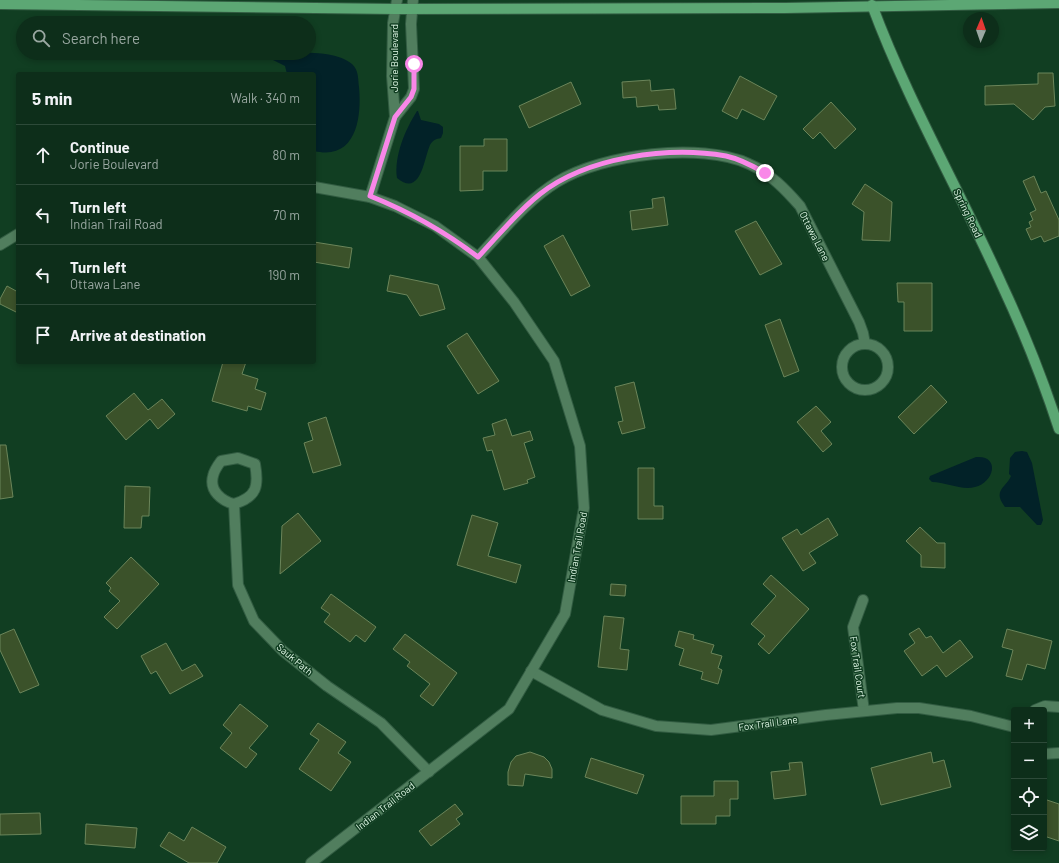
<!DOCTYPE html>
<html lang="en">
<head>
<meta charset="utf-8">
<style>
  :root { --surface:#0d2e1a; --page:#1b3a27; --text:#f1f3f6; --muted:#9aa8a2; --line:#2d4a39 }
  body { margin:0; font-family:Barlow,sans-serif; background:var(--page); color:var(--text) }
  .controls { position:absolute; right:12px; bottom:12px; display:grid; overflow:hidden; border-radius:4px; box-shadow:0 2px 6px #0003 }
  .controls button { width:36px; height:36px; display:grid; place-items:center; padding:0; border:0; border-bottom:1px solid var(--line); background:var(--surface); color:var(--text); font:20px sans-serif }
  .compass { position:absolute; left:963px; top:12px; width:36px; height:36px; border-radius:50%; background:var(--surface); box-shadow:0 2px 6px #0003; rotate:2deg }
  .stop { position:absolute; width:12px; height:12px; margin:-9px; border:3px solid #f987e8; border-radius:50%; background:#fff }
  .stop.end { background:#f987e8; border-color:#fff; box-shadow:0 1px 4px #0008 }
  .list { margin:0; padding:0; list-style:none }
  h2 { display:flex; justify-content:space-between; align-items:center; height:52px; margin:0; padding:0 16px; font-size:17px }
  h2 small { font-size:13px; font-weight:400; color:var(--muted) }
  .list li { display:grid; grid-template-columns:26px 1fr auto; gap:12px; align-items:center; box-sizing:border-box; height:60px; padding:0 16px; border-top:1px solid var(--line) }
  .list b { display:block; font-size:15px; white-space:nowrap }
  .list p { margin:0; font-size:13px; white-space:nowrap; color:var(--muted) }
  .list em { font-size:13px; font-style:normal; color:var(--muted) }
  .icon { flex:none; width:22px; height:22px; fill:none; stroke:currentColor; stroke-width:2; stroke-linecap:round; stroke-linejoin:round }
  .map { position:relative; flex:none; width:1059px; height:863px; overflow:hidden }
  .search { position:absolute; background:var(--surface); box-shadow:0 2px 6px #0003; left:16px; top:16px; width:300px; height:44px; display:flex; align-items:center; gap:10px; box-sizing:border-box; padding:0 14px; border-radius:22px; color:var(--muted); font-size:15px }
  .panel { position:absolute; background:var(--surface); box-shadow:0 2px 6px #0003; left:16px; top:72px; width:300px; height:292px; border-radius:4px }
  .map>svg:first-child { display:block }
  .water { fill:#022228 }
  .building { fill:#3b522a; stroke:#6b855a }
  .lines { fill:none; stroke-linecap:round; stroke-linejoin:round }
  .street-casing { stroke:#325c42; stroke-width:12 }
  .secondary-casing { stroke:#325c42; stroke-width:12 }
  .street { stroke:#517e5e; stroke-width:10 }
  .secondary { stroke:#5ca774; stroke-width:10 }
  .route { stroke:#f987e8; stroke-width:5 }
  .labels { text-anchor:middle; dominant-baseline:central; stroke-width:3; stroke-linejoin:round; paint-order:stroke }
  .street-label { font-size:10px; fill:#e1f9e7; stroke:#113e22 }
</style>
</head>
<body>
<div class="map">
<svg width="1059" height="863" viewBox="0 0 1059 863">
  <rect width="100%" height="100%" fill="#113e22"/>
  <!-- water -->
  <g class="water">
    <path d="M 271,53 C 294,53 334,49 352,64 C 359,70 358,80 359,87 C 362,118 356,161 314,151 L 314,74 L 287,74 L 285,66 L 269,58 Z"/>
    <path d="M 417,111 L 418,111 L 421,120 L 439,124 L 443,127 L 443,133 L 441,138 C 436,139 433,140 430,145 C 424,158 421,198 397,178 C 394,156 405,130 417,111 Z"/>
    <path d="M 1022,451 L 1027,452 L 1032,463 L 1043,520 L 1041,525 L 1037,525 L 1020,507 L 1005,507 C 992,490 1006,488 1011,476 L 1009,474 L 1010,458 L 1015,452 Z"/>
    <path d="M 976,457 C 1000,455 995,482 975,487 C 962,491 946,482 932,482 L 929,479 L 930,476 Z"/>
  </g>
  <!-- building -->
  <g class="building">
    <path d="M 1038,73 L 1053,73 L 1055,106 L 1045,107 L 1033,120 L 1014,104 L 985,105 L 985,86 L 1038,84 Z"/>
    <path d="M 740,76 L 777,96 L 764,120 L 742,109 L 737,119 L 722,111 Z"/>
    <path d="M 650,80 L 651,91 L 674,89 L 676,109 L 659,110 L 658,105 L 637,107 L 636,97 L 623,98 L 622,82 Z"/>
    <path d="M 571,82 L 581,104 L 529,128 L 519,106 Z"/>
    <path d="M 831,102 L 856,129 L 835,149 L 820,132 L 813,139 L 803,129 Z"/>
    <path d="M 484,139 L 507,139 L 507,171 L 483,171 L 483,190 L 460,191 L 460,146 L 484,146 Z"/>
    <path d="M 1034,176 L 1041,193 L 1046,191 L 1059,220 L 1059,236 L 1044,242 L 1041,236 L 1031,240 L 1026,229 L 1031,227 L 1029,222 L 1033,220 L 1030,213 L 1036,210 L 1023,181 Z"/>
    <path d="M 865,184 L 892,202 L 890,241 L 862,240 L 864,212 L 852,204 Z"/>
    <path d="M 664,197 L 668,225 L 632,230 L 630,211 L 653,208 L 652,199 Z"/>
    <path d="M 756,221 L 782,264 L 760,275 L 735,231 Z"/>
    <path d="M 563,235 L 590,286 L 571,296 L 544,246 Z"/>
    <path d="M 314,242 L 352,248 L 349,268 L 314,262 Z"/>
    <path d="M 390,275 L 438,285 L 445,309 L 420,316 L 407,295 L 387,291 Z"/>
    <path d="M 897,283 L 932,283 L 932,331 L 904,331 L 904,302 L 898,302 Z"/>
    <path d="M 7,286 L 18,292 L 18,313 L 0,304 L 0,299 Z"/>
    <path d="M 780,319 L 799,371 L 784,377 L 765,325 Z"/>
    <path d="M 467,333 L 499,381 L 478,394 L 447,346 Z"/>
    <path d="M 223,362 L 246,362 L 242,374 L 258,379 L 255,389 L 266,393 L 261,410 L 248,406 L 247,411 L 212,401 Z"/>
    <path d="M 634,382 L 645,428 L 622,434 L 618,422 L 623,421 L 615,387 Z"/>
    <path d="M 931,385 L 947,402 L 914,434 L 898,417 Z"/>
    <path d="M 134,393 L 148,410 L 162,399 L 175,414 L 158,429 L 150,419 L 126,440 L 106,416 Z"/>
    <path d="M 816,406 L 831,422 L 821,431 L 832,444 L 823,452 L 797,422 Z"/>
    <path d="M 326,417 L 341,465 L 313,473 L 304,443 L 313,440 L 308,423 Z"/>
    <path d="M 506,419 L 512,436 L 530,431 L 533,440 L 524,443 L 535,477 L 527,480 L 528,483 L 504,490 L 492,450 L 487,451 L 483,438 L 495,435 L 492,424 Z"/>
    <path d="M 0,445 L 6,445 L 13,497 L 0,499 Z"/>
    <path d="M 638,468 L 654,468 L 654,506 L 663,506 L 663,519 L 638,519 Z"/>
    <path d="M 125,486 L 150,487 L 149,516 L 142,516 L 141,528 L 124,528 Z"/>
    <path d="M 298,513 L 321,541 L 280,574 L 282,526 Z"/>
    <path d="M 472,515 L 498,523 L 488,556 L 521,565 L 516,583 L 457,565 Z"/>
    <path d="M 828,518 L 838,535 L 809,553 L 816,563 L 803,571 L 782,538 L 797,529 L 801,535 Z"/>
    <path d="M 920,527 L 937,543 L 945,543 L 945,568 L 921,567 L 921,555 L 906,541 Z"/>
    <path d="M 131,557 L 159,584 L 117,629 L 104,617 L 120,601 L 109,591 L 111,588 L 106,583 Z"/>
    <path d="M 771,575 L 809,609 L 769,654 L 758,644 L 765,636 L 751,624 L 776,596 L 763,584 Z"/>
    <path d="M 611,584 L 626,585 L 625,596 L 610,595 Z"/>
    <path d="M 331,594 L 376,627 L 365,642 L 356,635 L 350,642 L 324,622 L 330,614 L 321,608 Z"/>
    <path d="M 604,616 L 624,618 L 620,649 L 629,650 L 627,670 L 598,667 Z"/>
    <path d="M 919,628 L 926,638 L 931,636 L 943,653 L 960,640 L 973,657 L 946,677 L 937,665 L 922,676 L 904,651 L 915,643 L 909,634 Z"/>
    <path d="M 14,629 L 39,685 L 20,693 L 0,650 L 0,635 Z"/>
    <path d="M 1007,629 L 1052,641 L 1045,669 L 1027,664 L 1022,680 L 1006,676 L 1013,650 L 1002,647 Z"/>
    <path d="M 679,631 L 694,635 L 693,639 L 714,645 L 711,653 L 722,656 L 718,668 L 722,670 L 718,684 L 701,679 L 703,672 L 679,665 L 684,649 L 675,646 Z"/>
    <path d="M 405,634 L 457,673 L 433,706 L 420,696 L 430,684 L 407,666 L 410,662 L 393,649 Z"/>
    <path d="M 166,643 L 182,671 L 195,664 L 203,676 L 170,694 L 156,671 L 151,674 L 141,656 Z"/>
    <path d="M 240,704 L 268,726 L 249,748 L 257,754 L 246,768 L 220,748 L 232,733 L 223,725 Z"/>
    <path d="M 318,723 L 346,742 L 338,753 L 351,762 L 331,791 L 299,769 L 319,740 L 310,734 Z"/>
    <path d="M 530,752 L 544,757 L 549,762 L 552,769 L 552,778 L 525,774 L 523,786 L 508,785 L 508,772 L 511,762 L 516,756 Z"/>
    <path d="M 931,752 L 933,763 L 944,760 L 951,787 L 881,805 L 871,768 Z"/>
    <path d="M 591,758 L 644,775 L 637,794 L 585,777 Z"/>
    <path d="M 802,762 L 806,795 L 774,799 L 771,772 L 790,770 L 789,763 Z"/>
    <path d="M 714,781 L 738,781 L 738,799 L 730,799 L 730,816 L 716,816 L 716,824 L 681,824 L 681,796 L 714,796 Z"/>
    <path d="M 1044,799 L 1059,804 L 1059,841 L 1044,836 Z"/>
    <path d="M 455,804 L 463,814 L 456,819 L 460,824 L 431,846 L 419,831 Z"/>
    <path d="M 40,813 L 41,834 L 0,835 L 0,814 Z"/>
    <path d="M 86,824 L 137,828 L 135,848 L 85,844 Z"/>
    <path d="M 192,827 L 226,847 L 217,863 L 189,863 L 160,846 L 169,832 L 184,841 Z"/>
  </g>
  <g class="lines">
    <!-- street casing -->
    <g class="street-casing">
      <g id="street">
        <path d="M 395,117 L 411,97 L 414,89 L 411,24 L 413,0"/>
        <path d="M 370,197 L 395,117 L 392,76 L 393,23 L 397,0"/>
        <path d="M 0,245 L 18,234"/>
        <path d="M 478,257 C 503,231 526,201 557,182 C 602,154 701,142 749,164 C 770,173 786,190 800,206 L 859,322 L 863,333 L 865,344"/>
        <circle cx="865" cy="367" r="23"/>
        <path d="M 234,504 C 222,501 209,491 213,476 C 214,471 218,465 221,461 L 238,458 L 255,464 C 259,486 257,497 234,504 L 238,585 L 254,621 L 283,651 L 327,686 L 381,723 L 429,772"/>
        <path d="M 863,600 L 853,627 L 864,711"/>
        <path d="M 531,671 L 602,710 L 656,726 L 711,730 L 826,715 L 897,708 L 919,708 L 971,716 L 1014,727"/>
        <path d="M 1035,710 L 1045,706 L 1059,707"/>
        <path d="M 1044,754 L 1059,753"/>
        <path d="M 311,863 L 509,709 L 565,614 L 584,508 L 580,446 L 554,361 L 514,302 L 478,257 L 435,226 L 395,206 L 370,197 L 314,187"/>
      </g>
    </g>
    <!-- secondary casing -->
    <g class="secondary-casing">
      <g id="secondary">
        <path d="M 0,4 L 396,9 L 785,8 L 1059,3"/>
        <path d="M 872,5 C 908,102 960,191 1002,285 C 1024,332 1043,380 1059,429"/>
      </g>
    </g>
    <!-- street -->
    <use href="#street" class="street"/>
    <!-- secondary -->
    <use href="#secondary" class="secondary"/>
  </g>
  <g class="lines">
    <!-- route -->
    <path class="route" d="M 414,64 L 414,89 L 411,97 L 395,117 L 370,196 C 410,212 444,231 478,257 C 498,236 517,212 540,194 C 587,157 668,146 726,156 C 740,159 753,166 765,173"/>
  </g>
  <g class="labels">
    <!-- street labels -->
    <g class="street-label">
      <text transform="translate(394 58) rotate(-90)">Jorie Boulevard</text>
      <text transform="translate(968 213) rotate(64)">Spring Road</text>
      <text transform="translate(815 236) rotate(63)">Ottawa Lane</text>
      <text transform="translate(577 547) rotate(-80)">Indian Trail Road</text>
      <text transform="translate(295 659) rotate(40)">Sauk Path</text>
      <text transform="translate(858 667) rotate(82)">Fox Trail Court</text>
      <text transform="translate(768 723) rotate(-8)">Fox Trail Lane</text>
      <text transform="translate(385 806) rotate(-38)">Indian Trail Road</text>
    </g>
  </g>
</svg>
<div class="controls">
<button>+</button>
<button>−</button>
<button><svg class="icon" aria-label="locate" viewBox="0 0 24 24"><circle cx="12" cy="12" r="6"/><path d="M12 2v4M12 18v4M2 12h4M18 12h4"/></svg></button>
<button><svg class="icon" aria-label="layers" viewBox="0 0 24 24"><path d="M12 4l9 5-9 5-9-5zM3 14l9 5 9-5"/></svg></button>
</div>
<svg class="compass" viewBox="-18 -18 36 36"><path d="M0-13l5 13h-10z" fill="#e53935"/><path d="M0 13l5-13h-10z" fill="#9aa8a2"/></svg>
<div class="stop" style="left:414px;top:64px"></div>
<div class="stop end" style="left:765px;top:173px"></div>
<div class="search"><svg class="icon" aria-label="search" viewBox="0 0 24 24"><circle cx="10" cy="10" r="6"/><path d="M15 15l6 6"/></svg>Search here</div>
<section class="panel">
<h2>5 min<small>Walk · 340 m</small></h2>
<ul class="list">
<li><svg class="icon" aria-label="ahead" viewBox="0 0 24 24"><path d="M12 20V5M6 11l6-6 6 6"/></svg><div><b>Continue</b><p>Jorie Boulevard</p></div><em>80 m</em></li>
<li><svg class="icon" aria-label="left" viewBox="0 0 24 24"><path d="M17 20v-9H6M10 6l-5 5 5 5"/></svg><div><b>Turn left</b><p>Indian Trail Road</p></div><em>70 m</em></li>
<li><svg class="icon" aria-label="left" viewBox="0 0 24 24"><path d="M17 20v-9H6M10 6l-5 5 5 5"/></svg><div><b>Turn left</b><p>Ottawa Lane</p></div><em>190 m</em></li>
<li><svg class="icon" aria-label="arrive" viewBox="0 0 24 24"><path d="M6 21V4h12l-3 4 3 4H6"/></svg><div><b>Arrive at destination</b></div></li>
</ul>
</section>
</div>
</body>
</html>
